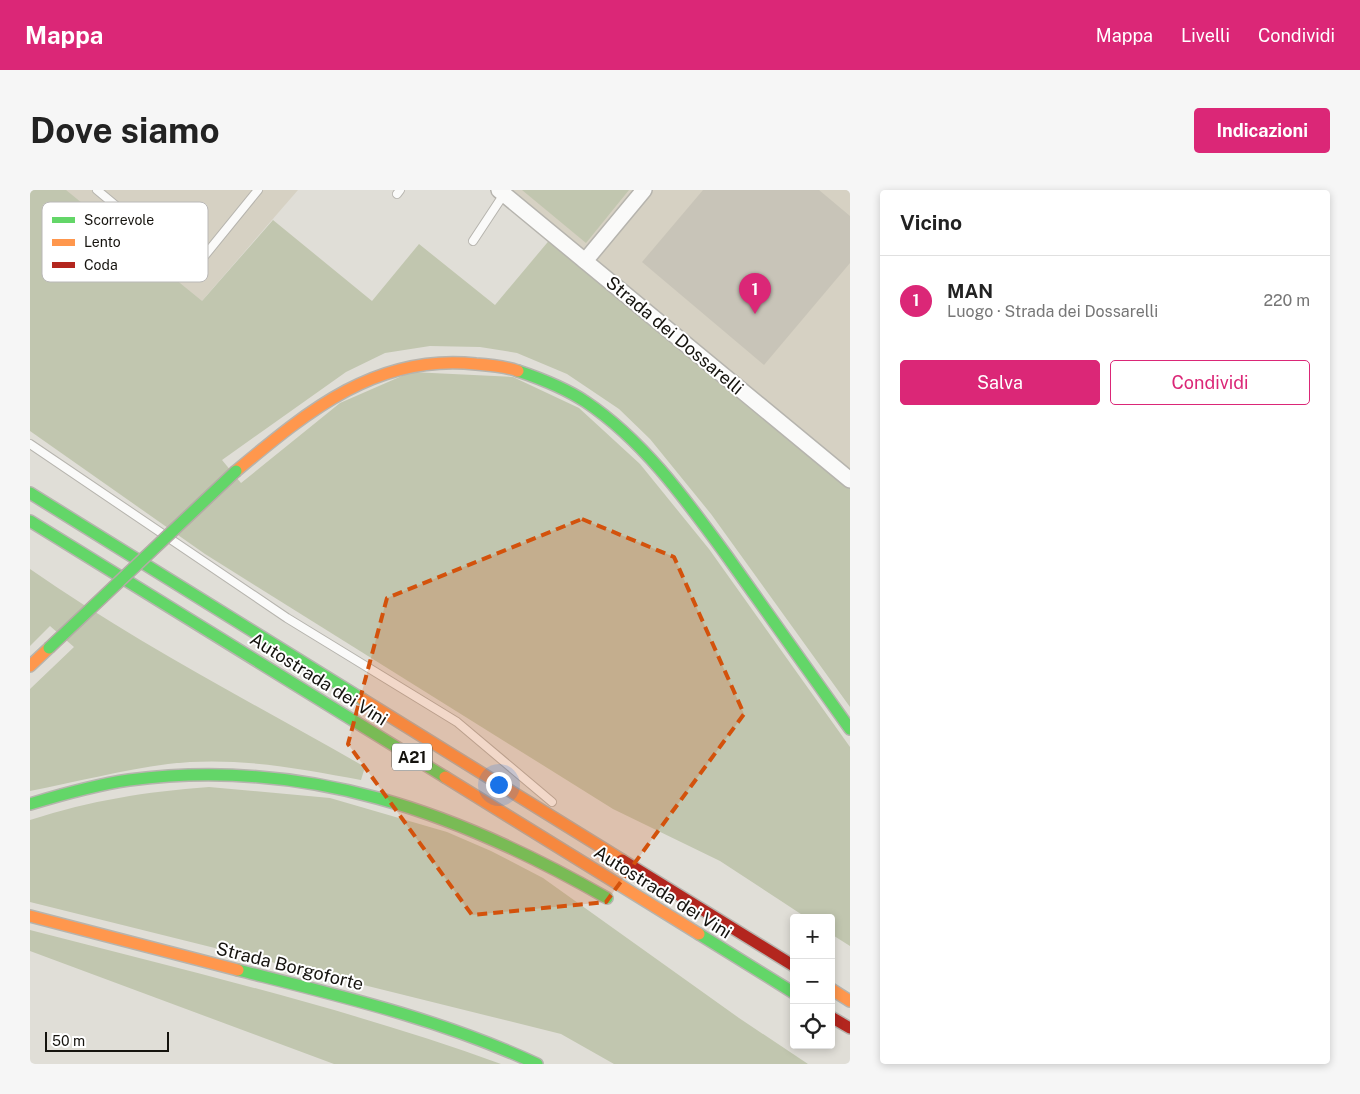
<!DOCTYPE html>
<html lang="it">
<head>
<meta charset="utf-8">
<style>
  :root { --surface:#fff; --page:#f6f6f6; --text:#222; --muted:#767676; --line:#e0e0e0; --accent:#db2777 }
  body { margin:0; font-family:"Public Sans",sans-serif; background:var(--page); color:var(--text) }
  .controls { position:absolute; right:15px; bottom:15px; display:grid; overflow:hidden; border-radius:5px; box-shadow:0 2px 8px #0003 }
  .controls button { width:45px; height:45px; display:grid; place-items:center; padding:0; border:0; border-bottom:1px solid var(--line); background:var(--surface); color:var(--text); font:25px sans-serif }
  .scale { position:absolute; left:15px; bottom:12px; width:124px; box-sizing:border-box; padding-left:5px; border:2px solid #15130e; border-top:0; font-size:14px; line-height:18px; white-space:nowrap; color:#15130e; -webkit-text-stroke:4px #fff; paint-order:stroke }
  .you { position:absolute; left:468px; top:594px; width:18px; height:18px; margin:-12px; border:4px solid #fff; border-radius:50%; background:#1a73e8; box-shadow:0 0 0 8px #1a73e833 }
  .badge { display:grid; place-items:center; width:32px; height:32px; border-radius:50%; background:var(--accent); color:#fff; font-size:16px; font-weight:700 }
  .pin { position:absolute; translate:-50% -41px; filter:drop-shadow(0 1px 2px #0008) }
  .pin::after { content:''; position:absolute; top:26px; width:18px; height:15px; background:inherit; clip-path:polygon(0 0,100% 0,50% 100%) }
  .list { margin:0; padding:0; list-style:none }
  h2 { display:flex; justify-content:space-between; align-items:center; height:65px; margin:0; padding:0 20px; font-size:21px }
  h2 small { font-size:16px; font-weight:400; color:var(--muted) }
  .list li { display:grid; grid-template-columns:32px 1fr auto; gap:15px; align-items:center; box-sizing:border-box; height:90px; padding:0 20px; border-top:1px solid var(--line) }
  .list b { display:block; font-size:19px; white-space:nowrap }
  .list p { margin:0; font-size:16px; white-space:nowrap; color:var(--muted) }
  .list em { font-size:16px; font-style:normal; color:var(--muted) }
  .actions { display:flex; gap:10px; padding:15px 20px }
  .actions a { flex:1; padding:11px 0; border:1px solid var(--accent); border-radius:5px; text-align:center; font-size:18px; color:var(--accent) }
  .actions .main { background:var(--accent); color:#fff }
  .icon { flex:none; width:28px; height:28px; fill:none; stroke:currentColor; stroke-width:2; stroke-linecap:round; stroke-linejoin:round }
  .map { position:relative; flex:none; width:820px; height:874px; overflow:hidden; border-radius:5px }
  header { display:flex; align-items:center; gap:30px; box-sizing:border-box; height:70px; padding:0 25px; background:var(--accent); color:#fff }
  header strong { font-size:24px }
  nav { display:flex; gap:28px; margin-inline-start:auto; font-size:18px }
  .intro { display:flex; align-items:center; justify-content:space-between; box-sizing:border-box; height:120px; padding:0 30px }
  h1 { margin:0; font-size:35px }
  .button { padding:12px 22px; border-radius:5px; background:var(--accent); color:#fff; font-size:18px; font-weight:700 }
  main { display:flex; gap:30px; padding:0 30px }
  aside { flex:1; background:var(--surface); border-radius:5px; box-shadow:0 2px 8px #0003 }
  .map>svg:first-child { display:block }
  .built { fill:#d6d1c3 }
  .green { fill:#c1c6af }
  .building { fill:#c8c4b8 }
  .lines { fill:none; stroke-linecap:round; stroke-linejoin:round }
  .lane-casing { stroke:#b6b4ae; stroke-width:10 }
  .street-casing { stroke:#b6b4ae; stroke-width:18 }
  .fast-casing { stroke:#b6b4ae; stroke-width:14 }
  .slow-casing { stroke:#b6b4ae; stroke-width:14 }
  .jam-casing { stroke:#b6b4ae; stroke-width:14 }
  .lane { stroke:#fafaf9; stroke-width:8 }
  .street { stroke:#fafaf9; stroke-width:15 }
  .fast { stroke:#63d668; stroke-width:11 }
  .slow { stroke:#ff974d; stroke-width:11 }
  .jam { stroke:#b3261e; stroke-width:11 }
  .fast-bridge-casing { stroke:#b5aaa7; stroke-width:14; stroke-linecap:butt }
  .fast-bridge { stroke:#63d668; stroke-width:11 }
  .marked { fill:#d3520c; fill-opacity:0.2; stroke:#d3520c; stroke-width:4; stroke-dasharray:10 6; stroke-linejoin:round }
  .labels { text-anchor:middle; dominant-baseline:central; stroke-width:4; stroke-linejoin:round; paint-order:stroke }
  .shield { fill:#fff; stroke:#5b5a56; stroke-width:1 }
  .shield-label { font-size:16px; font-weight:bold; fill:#15130e }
  .street-label { font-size:18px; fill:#15130e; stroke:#fff }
  .key { fill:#fff; stroke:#b9b8b7; stroke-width:1 }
  .key-label { font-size:14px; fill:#15130e }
</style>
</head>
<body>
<header>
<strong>Mappa</strong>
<nav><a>Mappa</a><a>Livelli</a><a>Condividi</a></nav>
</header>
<div class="intro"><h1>Dove siamo</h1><a class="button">Indicazioni</a></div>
<main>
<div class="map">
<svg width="820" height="874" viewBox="0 0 820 874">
  <rect width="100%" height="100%" fill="#e0ded7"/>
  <!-- built -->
  <g class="built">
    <path d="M 34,0 L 268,0 L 171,112 Z"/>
    <path d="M 464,0 L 820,0 L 820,291 Z"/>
  </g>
  <!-- green -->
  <g class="green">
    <path d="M 0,0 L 36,0 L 172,111 L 243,30 L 342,111 L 389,54 L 465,115 L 522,47 L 820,286 L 820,517 L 681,324 L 620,249 L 589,219 L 537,184 L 487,163 L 450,157 L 400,156 L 355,163 L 316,182 L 192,270 L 211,293 L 310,213 L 381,182 L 483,187 L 549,218 L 610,274 L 679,359 L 820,557 L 820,756 L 801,744 L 801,728 L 777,728 L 690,671 L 583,619 L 175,364 L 0,241 Z"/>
    <path d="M 492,0 L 599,0 L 556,53 Z"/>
    <path d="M 0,379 C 106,453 223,513 335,577 L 331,590 C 268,578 203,566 138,574 C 92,580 46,592 0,601 L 0,499 L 44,457 L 20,436 L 0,456 Z"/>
    <path d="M 179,597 L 300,608 L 417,642 L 461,661 L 513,688 L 709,828 L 778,874 L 584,874 L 531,844 L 0,712 L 0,630 C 63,610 114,602 179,597 Z"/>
    <path d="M 0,740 C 158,781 317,818 471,874 L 304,874 L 0,761 Z"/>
  </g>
  <!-- building -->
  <path class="building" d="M 673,0 L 789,0 L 820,26 L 820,73 L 734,175 L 612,72 Z"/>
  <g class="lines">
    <!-- lane casing -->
    <g class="lane-casing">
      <g id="lane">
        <path d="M 67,0 L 163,80 L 228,0"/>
        <path d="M 367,4 L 370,0"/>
        <path d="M 443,51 L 474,4"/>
        <path d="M 0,254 L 257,428 L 427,532 L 522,612"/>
      </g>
    </g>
    <!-- street casing -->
    <g class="street-casing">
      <g id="street">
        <path d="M 469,0 L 820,290"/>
        <path d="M 555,71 L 614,0"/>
      </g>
    </g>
    <!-- fast casing -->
    <g class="fast-casing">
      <g id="fast">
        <path d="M 488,181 C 512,189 535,198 556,212 C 614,251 656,310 697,366 C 738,423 779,481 820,539"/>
        <path d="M 0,303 L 332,509"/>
        <path d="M 0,331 L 415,587"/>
        <path d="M 0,614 C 33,604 65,595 99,590 C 275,567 427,622 577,708"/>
        <path d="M 669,744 L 764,803"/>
        <path d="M 208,780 C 311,806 410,829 507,874"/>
      </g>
    </g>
    <!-- slow casing -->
    <g class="slow-casing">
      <g id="slow">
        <path d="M 206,281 C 278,221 347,163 446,174 C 460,175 474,176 488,181"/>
        <path d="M 0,476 L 19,458"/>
        <path d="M 332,509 L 592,670"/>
        <path d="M 415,587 L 669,744"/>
        <path d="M 0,726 L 208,780"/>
        <path d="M 801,799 L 820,811"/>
      </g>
    </g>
    <!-- jam casing -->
    <g class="jam-casing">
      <g id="jam">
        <path d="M 592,670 L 764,776"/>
        <path d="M 801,827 L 820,838"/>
      </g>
    </g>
    <!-- lane -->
    <use href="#lane" class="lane"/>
    <!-- street -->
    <use href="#street" class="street"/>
    <!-- fast -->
    <use href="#fast" class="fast"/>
    <!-- slow -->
    <use href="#slow" class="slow"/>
    <!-- jam -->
    <use href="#jam" class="jam"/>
    <!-- fast-bridge casing -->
    <g class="fast-bridge-casing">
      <path id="fast-bridge" d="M 19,458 L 206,281"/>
    </g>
    <!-- fast-bridge -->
    <use href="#fast-bridge" class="fast-bridge"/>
  </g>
  <!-- marked area -->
  <path class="marked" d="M 552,329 L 644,367 L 714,524 L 576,712 L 442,725 L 318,554 L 357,408 Z"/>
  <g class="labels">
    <!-- shield labels -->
    <rect class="shield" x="362" y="553.5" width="40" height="27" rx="4"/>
    <g class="shield-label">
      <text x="382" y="567">A21</text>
    </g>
    <!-- street labels -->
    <g class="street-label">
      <text transform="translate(645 145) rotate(40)">Strada dei Dossarelli</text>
      <text transform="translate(289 489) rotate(32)">Autostrada dei Vini</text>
      <text transform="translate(633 702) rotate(32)">Autostrada dei Vini</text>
      <text transform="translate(260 776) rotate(14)">Strada Borgoforte</text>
    </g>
  </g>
  <!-- legend -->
  <rect x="12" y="12" width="166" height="80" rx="8" class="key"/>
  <rect x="22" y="27" width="23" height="6" fill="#63d668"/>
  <rect x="22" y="49" width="23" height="7" fill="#ff974d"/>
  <rect x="22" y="72" width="23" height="6" fill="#b3261e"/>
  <g class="key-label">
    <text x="54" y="35">Scorrevole</text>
    <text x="54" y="57">Lento</text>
    <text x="54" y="80">Coda</text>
  </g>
</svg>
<div class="controls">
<button>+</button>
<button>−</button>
<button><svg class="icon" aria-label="locate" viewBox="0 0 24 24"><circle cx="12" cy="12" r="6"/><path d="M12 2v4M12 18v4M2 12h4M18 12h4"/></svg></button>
</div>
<div class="scale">50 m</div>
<div class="you"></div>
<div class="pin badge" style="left:725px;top:124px">1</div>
</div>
<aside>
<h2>Vicino<small></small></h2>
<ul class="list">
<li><span class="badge">1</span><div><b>MAN</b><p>Luogo · Strada dei Dossarelli</p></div><em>220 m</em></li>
</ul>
<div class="actions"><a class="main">Salva</a><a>Condividi</a></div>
</aside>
</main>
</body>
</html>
